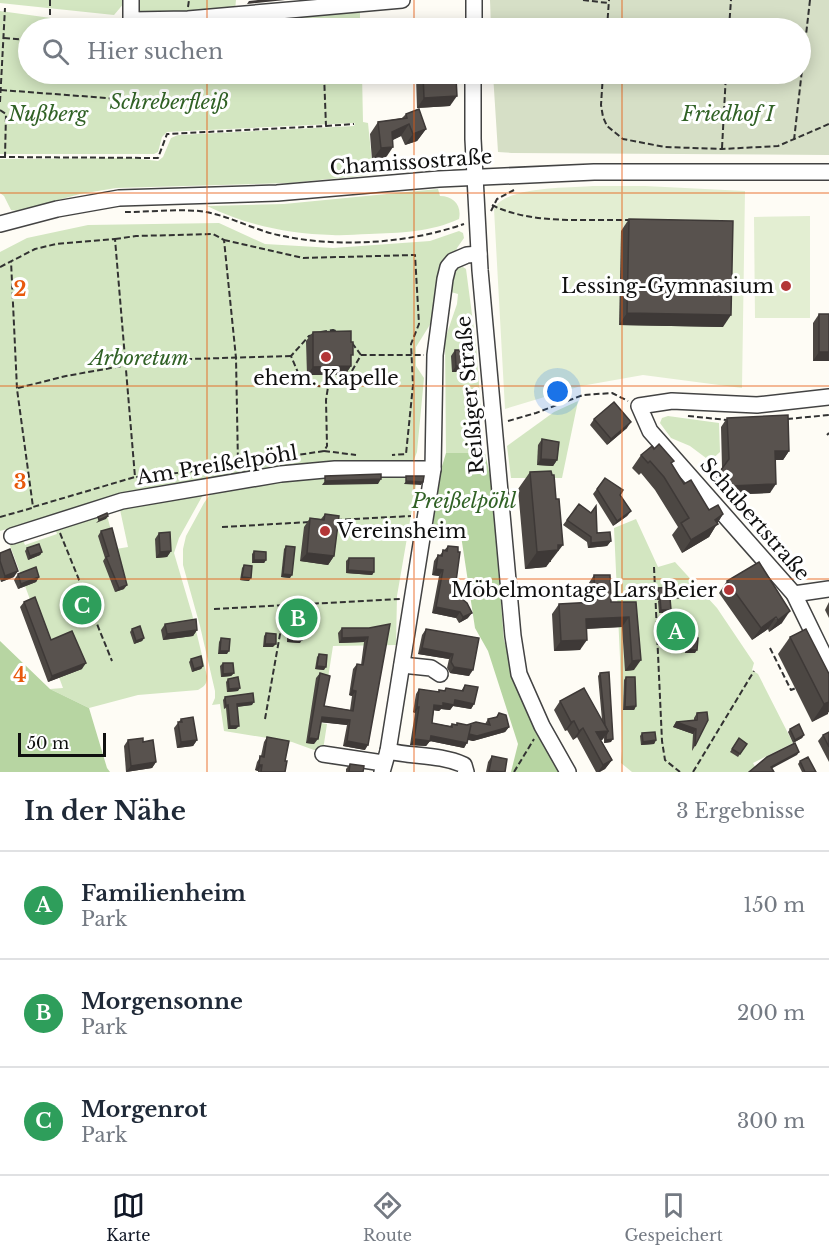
<!DOCTYPE html>
<html lang="de">
<head>
<meta charset="utf-8">
<style>
  :root { --surface:#fff; --page:#f2f2f3; --text:#1f2937; --muted:#747a83; --line:#e0e1e3; --accent:#111827 }
  body { margin:0; font-family:"Libre Baskerville",serif; background:var(--page); color:var(--text) }
  .scale { position:absolute; left:18px; bottom:15px; width:88px; box-sizing:border-box; padding-left:6px; border:3px solid #101010; border-top:0; font-size:16px; line-height:21px; white-space:nowrap; color:#101010; -webkit-text-stroke:4px #fff; paint-order:stroke }
  .you { position:absolute; left:558px; top:392px; width:21px; height:21px; margin:-15px; border:4px solid #fff; border-radius:50%; background:#1a73e8; box-shadow:0 0 0 9px #1a73e833 }
  .badge { display:grid; place-items:center; width:39px; height:39px; border-radius:50%; background:var(--accent); color:#fff; font-size:20px; font-weight:700 }
  .pin { position:absolute; translate:-50% -50%; border:3px solid #fff; box-shadow:0 2px 6px #0006 }
  .list { margin:0; padding:0; list-style:none }
  h2 { display:flex; justify-content:space-between; align-items:center; height:78px; margin:0; padding:0 24px; font-size:26px }
  h2 small { font-size:20px; font-weight:400; color:var(--muted) }
  .list li { display:grid; grid-template-columns:39px 1fr auto; gap:18px; align-items:center; box-sizing:border-box; height:108px; padding:0 24px; border-top:2px solid var(--line) }
  .list b { display:block; font-size:22px; white-space:nowrap }
  .list p { margin:0; font-size:20px; white-space:nowrap; color:var(--muted) }
  .list em { font-size:20px; font-style:normal; color:var(--muted) }
  .icon { flex:none; width:33px; height:33px; fill:none; stroke:currentColor; stroke-width:2; stroke-linecap:round; stroke-linejoin:round }
  .map { position:relative; flex:none; width:829px; height:772px; overflow:hidden }
  .search { position:absolute; background:var(--surface); box-shadow:0 3px 15px #0003; left:18px; right:18px; top:18px; height:66px; display:flex; align-items:center; gap:15px; box-sizing:border-box; padding:0 21px; border-radius:33px; color:var(--muted); font-size:22px }
  .sheet { height:402px; background:var(--surface) }
  nav { display:flex; justify-content:space-around; align-items:center; box-sizing:border-box; height:84px; border-top:2px solid var(--line); background:var(--surface); font-size:16px; color:var(--muted) }
  nav a { display:grid; justify-items:center; gap:3px }
  nav .on { color:var(--accent) }
  .map>svg:first-child { display:block }
  .green { fill:#d3e6c1 }
  .forest { fill:#b7d5a2 }
  .cemetery { fill:#d6dfc6 }
  .pitch { fill:#e3eed2 }
  .lines { fill:none; stroke-linecap:round; stroke-linejoin:round }
  .minor-casing { stroke:#434343; stroke-width:18 }
  .path { stroke:#323232; stroke-width:2; stroke-dasharray:6 3; stroke-linecap:butt }
  .minor { stroke:#fff; stroke-width:15 }
  .wall { fill:#4c4743 }
  .shaded-wall { fill:#3e3937 }
  .building { fill:#58524e; stroke:#3e3937; stroke-width:1.5 }
  .grid { fill:none; stroke:#e8590c; stroke-width:1.5; stroke-opacity:0.55 }
  .poi-dot { fill:#b33637; stroke:#fff; stroke-width:2 }
  .labels { text-anchor:middle; dominant-baseline:central; stroke-width:6; stroke-linejoin:round; paint-order:stroke }
  .park-label { font-size:20px; font-style:italic; fill:#316226; stroke:#fff }
  .street-label { font-size:20px; fill:#101010; stroke:#fff }
  .poi-label { font-size:20px; fill:#101010; stroke:#fff; text-anchor:end }
  .grid-label { font-size:20px; text-anchor:middle; font-weight:bold; fill:#e8590c; stroke:#fff; stroke-width:6; stroke-linejoin:round; paint-order:stroke }
</style>
</head>
<body>
<div class="map">
<svg width="829" height="772" viewBox="0 0 829 772">
  <rect width="100%" height="100%" fill="#fefcf5"/>
  <!-- green -->
  <g class="green">
    <path d="M 0,0 L 125,0 L 125,2 L 114,15 L 0,3 Z"/>
    <path d="M 132,0 L 236,0 L 235,10 L 140,16 Z"/>
    <path d="M 360,6 L 360,28 L 28,28 L 28,74 L 362,74 L 363,122 L 368,123 L 372,162 L 438,162 L 438,168 L 290,183 L 116,188 L 80,194 L 18,211 L 11,210 L 4,196 L 0,193 L 0,159 L 132,158 L 158,161 L 163,157 L 171,138 L 178,135 L 354,126 L 355,123 L 167,132 L 162,137 L 158,152 L 154,154 L 0,154 L 0,11 L 51,18 L 110,21 L 131,28 L 321,12 Z"/>
    <path d="M 438,189 L 440,196 C 453,196 462,205 459,219 C 431,232 399,233 369,234 C 356,234 344,236 332,235 C 288,234 246,225 207,206 L 284,204 Z"/>
    <path d="M 219,223 L 265,244 L 333,248 L 430,241 L 459,231 L 463,233 L 464,238 L 457,248 L 434,323 L 431,323 L 416,347 L 416,366 L 424,378 L 417,452 L 413,462 L 140,492 L 0,531 L 0,252 L 27,238 L 88,225 Z"/>
    <path d="M 463,267 L 466,269 L 476,345 L 484,449 L 467,453 L 446,453 L 445,339 L 457,304 L 458,294 L 451,292 L 451,281 L 458,268 Z"/>
    <path d="M 578,401 L 562,478 L 511,478 L 507,446 L 554,412 Z"/>
    <path d="M 668,416 L 719,423 L 720,452 L 710,461 L 690,446 L 671,438 L 660,423 L 662,418 Z"/>
    <path d="M 418,474 L 397,596 L 396,645 L 333,646 L 321,723 L 327,724 L 323,750 L 314,750 L 292,742 L 224,731 L 220,704 L 212,705 L 215,698 L 215,691 L 200,626 L 183,565 L 183,549 L 186,536 L 204,503 L 211,493 L 283,477 Z"/>
    <path d="M 204,493 L 179,538 L 174,553 L 192,614 L 207,676 C 207,684 205,686 198,690 L 138,695 L 89,708 L 50,689 L 63,688 L 9,543 L 22,538 L 25,545 L 57,534 L 54,525 L 105,508 L 116,549 L 128,547 L 119,505 Z"/>
    <path d="M 636,519 L 658,567 L 675,562 L 717,608 L 754,663 L 752,670 L 758,674 L 793,743 L 753,763 L 758,772 L 632,772 L 621,763 L 622,751 L 620,658 L 614,528 Z"/>
  </g>
  <!-- forest -->
  <g class="forest">
    <path d="M 484,449 L 491,480 L 504,640 L 528,715 L 560,772 L 511,772 L 518,744 L 488,651 L 475,628 L 460,529 L 433,527 L 437,483 L 446,453 L 467,453 Z"/>
    <path d="M 0,641 L 50,689 L 89,708 L 107,768 L 110,772 L 0,772 Z"/>
  </g>
  <!-- cemetery -->
  <path class="cemetery" d="M 490,0 L 829,0 L 829,155 L 512,153 L 498,152 L 493,74 L 800,74 L 800,28 L 491,28 Z"/>
  <!-- pitch -->
  <g class="pitch">
    <path d="M 593,186 L 645,186 L 745,191 L 742,388 L 643,375 L 581,386 L 505,409 L 494,209 C 504,186 570,188 593,186 Z"/>
    <path d="M 810,216 L 810,318 L 755,318 L 754,217 Z"/>
  </g>
  <g class="lines">
    <!-- minor casing -->
    <g class="minor-casing">
      <g id="minor">
        <path d="M 131,0 L 131,20 L 188,19 L 402,0"/>
        <path d="M 474,28 L 474,0"/>
        <path d="M 473,74 L 473,139 L 480,270 L 513,636 L 519,674 L 542,726 L 568,772"/>
        <path d="M 0,224 L 57,209 L 119,198 L 277,193 L 439,179 L 594,172 L 829,172"/>
        <path d="M 829,397 L 757,405 L 672,401 L 639,406 L 650,431 L 794,594 L 829,666"/>
        <path d="M 12,536 L 122,501 L 281,474 L 335,469 L 433,469"/>
        <path d="M 794,594 L 829,589"/>
        <path d="M 402,665 L 431,668 L 440,674"/>
        <path d="M 388,751 C 414,757 439,754 464,765 L 466,772"/>
        <path d="M 323,754 L 383,763"/>
        <path d="M 382,772 L 388,751 L 433,469 L 435,355 L 445,279 L 448,267 L 453,261 L 467,255 L 479,254"/>
      </g>
    </g>
    <!-- path -->
    <g class="path">
      <path d="M 583,0 L 608,3"/>
      <path d="M 188,7 L 189,0"/>
      <path d="M 50,15 L 50,0"/>
      <path d="M 321,19 L 321,28"/>
      <path d="M 607,28 L 609,0"/>
      <path d="M 729,28 L 731,0"/>
      <path d="M 4,38 L 28,40"/>
      <path d="M 603,74 L 601,105 L 603,117 L 607,126 L 623,139 L 665,147 L 722,149 L 778,146 L 829,124"/>
      <path d="M 1,90 L 120,99"/>
      <path d="M 0,102 L 5,8"/>
      <path d="M 0,110 L 6,114 L 5,157"/>
      <path d="M 326,126 L 354,124"/>
      <path d="M 794,140 L 810,0"/>
      <path d="M 722,148 L 726,74"/>
      <path d="M 0,157 L 158,158 L 167,134 L 326,126 L 324,74"/>
      <path d="M 492,205 C 531,225 588,219 631,220"/>
      <path d="M 491,211 L 497,199 L 514,190"/>
      <path d="M 125,212 C 149,212 175,209 199,211 C 226,214 251,229 278,235 C 337,248 407,244 464,224"/>
      <path d="M 115,239 L 136,236 L 213,234 L 224,240 L 236,358 L 238,464 L 187,472 L 136,477"/>
      <path d="M 224,240 L 303,258 L 415,255 L 419,324 L 411,344 L 413,385 L 406,454 L 392,455"/>
      <path d="M 0,267 L 35,249 L 56,244 L 115,239 L 135,477 L 33,507 L 17,389 L 11,261"/>
      <path d="M 321,332 L 333,330 L 338,332"/>
      <path d="M 313,335 L 309,336 L 291,356 L 302,382 C 317,388 329,387 345,383 L 361,355 L 424,355"/>
      <path d="M 352,343 L 361,355"/>
      <path d="M 18,388 L 66,376 L 156,360 L 291,356"/>
      <path d="M 688,416 L 727,420"/>
      <path d="M 787,419 L 829,415"/>
      <path d="M 508,421 L 536,413 L 583,395 L 612,393 L 628,401"/>
      <path d="M 827,435 L 829,433"/>
      <path d="M 324,451 L 356,455"/>
      <path d="M 238,464 L 324,451 L 327,446 L 326,400 L 328,387"/>
      <path d="M 0,517 L 32,508"/>
      <path d="M 336,520 L 411,516"/>
      <path d="M 222,527 L 310,522"/>
      <path d="M 60,533 L 112,661"/>
      <path d="M 654,567 L 662,741 L 665,760 L 680,772"/>
      <path d="M 214,609 L 400,599"/>
      <path d="M 770,648 L 791,690 L 796,688"/>
      <path d="M 265,719 L 285,606"/>
      <path d="M 514,772 L 534,739"/>
      <path d="M 693,772 L 754,671"/>
    </g>
    <!-- minor -->
    <use href="#minor" class="minor"/>
  </g>
  <!-- wall -->
  <g class="wall">
    <path d="M 402,74 L 452,74 L 450,106 L 417,108 L 416,77 L 402,77 Z"/>
    <path d="M 406,114 L 426,129 L 417,141 L 405,145 L 401,136 L 393,140 L 385,159 L 372,160 L 370,134 L 378,122 L 402,118 Z"/>
    <path d="M 629,219 L 723,327 L 619,325 L 621,231 Z"/>
    <path d="M 819,314 L 829,361 L 813,361 L 813,323 Z"/>
    <path d="M 313,332 L 351,357 L 351,366 L 345,375 L 307,375 L 306,341 Z"/>
    <path d="M 455,350 L 466,366 L 461,372 L 452,372 L 451,356 Z"/>
    <path d="M 727,418 L 789,451 L 783,460 L 776,460 L 770,493 L 723,495 L 715,484 L 715,479 L 722,468 L 721,427 Z"/>
    <path d="M 594,419 L 627,428 L 607,445 L 590,425 Z"/>
    <path d="M 542,439 L 557,460 L 553,466 L 537,465 L 538,445 Z"/>
    <path d="M 641,455 L 671,464 L 684,484 L 709,510 L 723,514 L 709,537 L 682,553 L 672,535 L 678,527 L 655,490 L 641,473 L 639,475 L 632,468 Z"/>
    <path d="M 530,472 L 551,562 L 549,562 L 546,567 L 525,569 L 518,489 Z"/>
    <path d="M 605,478 L 620,495 L 631,511 L 627,516 L 613,526 L 593,494 Z"/>
    <path d="M 579,504 L 597,533 L 611,541 L 607,546 L 588,548 L 587,542 L 563,525 Z"/>
    <path d="M 325,514 L 334,556 L 328,565 L 300,561 L 304,527 L 310,518 L 321,519 Z"/>
    <path d="M 101,531 L 124,589 L 115,592 L 103,561 L 105,558 L 98,536 Z"/>
    <path d="M 159,533 L 171,551 L 167,557 L 156,558 L 155,539 Z"/>
    <path d="M 286,546 L 290,578 L 281,577 L 284,549 Z"/>
    <path d="M 448,546 L 455,589 L 468,618 L 459,623 L 456,618 L 432,613 L 439,576 L 432,575 L 434,561 L 438,555 L 439,556 Z"/>
    <path d="M 27,548 L 42,552 L 40,555 L 28,560 L 25,551 Z"/>
    <path d="M 254,551 L 266,560 L 264,563 L 252,563 L 252,554 Z"/>
    <path d="M 0,553 L 14,577 L 1,582 L 0,579 Z"/>
    <path d="M 349,558 L 374,572 L 372,575 L 346,573 L 346,561 Z"/>
    <path d="M 244,565 L 249,581 L 240,580 L 242,568 Z"/>
    <path d="M 18,574 L 39,577 L 36,582 L 18,589 L 14,580 Z"/>
    <path d="M 594,575 L 611,602 L 636,602 L 634,670 L 625,671 L 622,627 L 587,629 L 580,650 L 554,651 L 552,614 L 559,604 L 588,603 L 587,586 Z"/>
    <path d="M 727,581 L 782,623 L 769,632 L 768,629 L 752,640 L 719,593 Z"/>
    <path d="M 658,588 L 685,595 L 683,598 L 670,599 L 669,613 L 659,613 L 658,601 L 659,600 L 657,600 L 656,591 Z"/>
    <path d="M 24,602 L 51,640 L 82,669 L 48,682 L 20,607 Z"/>
    <path d="M 829,602 L 829,618 L 825,610 Z"/>
    <path d="M 165,624 L 197,630 L 193,636 L 163,640 L 161,630 Z"/>
    <path d="M 342,628 L 369,628 L 365,750 L 343,746 L 347,725 L 321,722 L 314,744 L 306,743 L 316,678 L 320,673 L 324,706 L 350,710 L 352,696 L 349,695 L 353,669 L 357,664 L 361,665 L 364,642 L 339,643 L 338,633 Z"/>
    <path d="M 132,629 L 144,638 L 142,641 L 134,644 L 130,632 Z"/>
    <path d="M 426,629 L 479,638 L 469,676 L 450,673 L 447,668 L 449,659 L 418,654 L 422,635 Z"/>
    <path d="M 290,630 L 300,643 L 287,642 L 287,634 Z"/>
    <path d="M 266,633 L 273,647 L 263,647 L 264,636 Z"/>
    <path d="M 790,637 L 829,674 L 829,712 L 812,722 L 778,654 Z"/>
    <path d="M 221,638 L 227,654 L 218,654 L 219,642 Z"/>
    <path d="M 687,638 L 695,653 L 685,653 L 685,641 Z"/>
    <path d="M 319,654 L 324,670 L 315,669 L 317,657 Z"/>
    <path d="M 191,659 L 203,666 L 201,669 L 192,672 L 189,662 Z"/>
    <path d="M 223,663 L 234,673 L 231,676 L 221,677 L 220,666 Z"/>
    <path d="M 600,673 L 611,742 L 604,743 L 604,738 L 602,740 L 601,740 L 612,760 L 605,769 L 600,772 L 596,772 L 577,737 L 573,740 L 567,730 L 565,731 L 554,710 L 560,701 L 602,720 L 598,676 Z"/>
    <path d="M 626,677 L 636,706 L 634,710 L 623,710 L 624,680 Z"/>
    <path d="M 228,679 L 238,691 L 227,692 L 226,682 Z"/>
    <path d="M 465,685 L 474,704 L 471,709 L 453,706 L 450,710 L 441,709 L 439,711 L 434,710 L 432,723 L 450,726 L 452,724 L 456,725 L 457,723 L 467,725 L 485,724 L 488,719 L 496,717 L 499,713 L 509,727 L 505,732 L 473,741 L 468,740 L 464,748 L 430,741 L 426,746 L 410,745 L 415,713 L 413,712 L 416,694 L 419,689 L 438,692 L 439,690 L 444,691 L 446,688 L 461,691 Z"/>
    <path d="M 225,697 L 252,705 L 237,707 L 236,729 L 228,729 L 226,708 L 224,709 L 223,700 Z"/>
    <path d="M 697,713 L 695,746 L 692,751 L 693,734 L 673,727 L 676,722 L 694,721 L 694,718 Z"/>
    <path d="M 181,719 L 197,740 L 193,746 L 177,748 L 174,728 Z"/>
    <path d="M 790,729 L 804,735 L 802,738 L 793,743 L 788,732 Z"/>
    <path d="M 829,732 L 829,762 L 818,741 L 823,735 Z"/>
    <path d="M 642,733 L 656,740 L 654,744 L 641,745 L 640,736 Z"/>
    <path d="M 267,737 L 285,761 L 285,772 L 258,772 L 258,771 L 255,770 L 257,762 L 261,756 L 264,742 Z"/>
    <path d="M 739,738 L 747,744 L 738,757 L 730,752 Z"/>
    <path d="M 128,740 L 143,742 L 156,762 L 152,768 L 126,772 L 124,746 Z"/>
    <path d="M 492,756 L 505,772 L 486,772 L 488,762 Z"/>
    <path d="M 800,761 L 816,772 L 802,772 L 798,764 Z"/>
    <path d="M 350,764 L 363,772 L 346,772 L 346,769 Z"/>
  </g>
  <!-- shaded-wall -->
  <g class="shaded-wall">
    <path d="M 258,0 L 285,0 L 247,4 L 249,1 Z"/>
    <path d="M 405,74 L 418,74 L 416,77 L 402,77 Z"/>
    <path d="M 457,96 L 450,106 L 417,108 L 424,98 Z"/>
    <path d="M 409,124 L 401,136 L 384,144 L 392,132 Z"/>
    <path d="M 426,129 L 417,141 L 405,145 L 413,134 Z"/>
    <path d="M 393,147 L 385,159 L 372,160 L 381,148 Z"/>
    <path d="M 627,313 L 731,315 L 723,327 L 619,325 Z"/>
    <path d="M 819,352 L 829,352 L 829,361 L 813,361 Z"/>
    <path d="M 351,366 L 345,375 L 307,375 L 313,367 Z"/>
    <path d="M 456,366 L 466,366 L 461,372 L 452,372 Z"/>
    <path d="M 631,422 L 627,428 L 607,445 L 611,439 Z"/>
    <path d="M 775,451 L 789,451 L 783,460 L 769,460 Z"/>
    <path d="M 541,459 L 557,460 L 553,466 L 537,465 Z"/>
    <path d="M 381,479 L 378,484 L 322,485 L 325,481 Z"/>
    <path d="M 406,481 L 423,482 L 421,485 L 404,484 Z"/>
    <path d="M 776,484 L 770,493 L 723,495 L 730,486 Z"/>
    <path d="M 631,511 L 627,516 L 613,526 L 617,521 Z"/>
    <path d="M 723,514 L 709,537 L 682,553 L 691,540 L 715,520 Z"/>
    <path d="M 108,516 L 106,519 L 96,523 L 99,520 Z"/>
    <path d="M 611,541 L 607,546 L 588,548 L 591,543 Z"/>
    <path d="M 558,545 L 563,545 L 546,567 L 525,569 L 537,552 Z"/>
    <path d="M 171,551 L 167,557 L 156,558 L 160,552 Z"/>
    <path d="M 42,552 L 40,555 L 28,560 L 30,556 Z"/>
    <path d="M 307,553 L 334,556 L 328,565 L 300,561 Z"/>
    <path d="M 254,560 L 266,560 L 264,563 L 252,563 Z"/>
    <path d="M 436,569 L 443,570 L 439,576 L 432,575 Z"/>
    <path d="M 348,570 L 374,572 L 372,575 L 346,573 Z"/>
    <path d="M 18,571 L 14,577 L 1,582 L 5,576 Z"/>
    <path d="M 283,574 L 292,575 L 290,578 L 281,577 Z"/>
    <path d="M 39,577 L 36,582 L 18,589 L 21,584 Z"/>
    <path d="M 242,577 L 251,578 L 249,581 L 240,580 Z"/>
    <path d="M 127,585 L 124,589 L 115,592 L 119,588 Z"/>
    <path d="M 685,595 L 683,598 L 660,600 L 660,598 L 659,600 L 657,600 L 659,597 Z"/>
    <path d="M 436,607 L 460,612 L 456,618 L 432,613 Z"/>
    <path d="M 661,610 L 671,610 L 669,613 L 659,613 Z"/>
    <path d="M 790,611 L 782,623 L 769,632 L 778,620 Z"/>
    <path d="M 472,613 L 468,618 L 459,623 L 463,617 Z"/>
    <path d="M 629,617 L 622,627 L 579,629 L 586,619 Z"/>
    <path d="M 776,617 L 768,629 L 752,640 L 761,628 Z"/>
    <path d="M 197,630 L 193,636 L 163,640 L 167,634 Z"/>
    <path d="M 368,637 L 364,642 L 339,643 L 342,638 Z"/>
    <path d="M 144,638 L 142,641 L 134,644 L 136,641 Z"/>
    <path d="M 289,639 L 302,640 L 300,643 L 287,642 Z"/>
    <path d="M 587,640 L 580,650 L 554,651 L 561,641 Z"/>
    <path d="M 265,644 L 276,644 L 273,647 L 263,647 Z"/>
    <path d="M 422,648 L 453,654 L 449,659 L 418,654 Z"/>
    <path d="M 687,650 L 697,650 L 695,653 L 685,653 Z"/>
    <path d="M 220,651 L 229,651 L 227,654 L 218,654 Z"/>
    <path d="M 641,660 L 634,670 L 625,671 L 632,661 Z"/>
    <path d="M 86,663 L 82,669 L 48,682 L 52,676 Z"/>
    <path d="M 203,666 L 201,669 L 192,672 L 194,669 Z"/>
    <path d="M 317,666 L 326,667 L 324,670 L 315,669 Z"/>
    <path d="M 454,667 L 473,670 L 469,676 L 450,673 Z"/>
    <path d="M 234,673 L 231,676 L 221,677 L 223,674 Z"/>
    <path d="M 240,688 L 238,691 L 227,692 L 229,689 Z"/>
    <path d="M 352,690 L 356,691 L 352,696 L 349,695 Z"/>
    <path d="M 455,700 L 474,704 L 471,709 L 453,706 L 450,710 L 441,709 L 439,711 L 431,710 L 434,705 Z"/>
    <path d="M 254,702 L 252,705 L 235,707 L 237,704 Z"/>
    <path d="M 829,702 L 828,714 L 812,722 L 824,704 Z"/>
    <path d="M 636,706 L 634,710 L 623,710 L 625,707 Z"/>
    <path d="M 417,707 L 419,707 L 415,713 L 413,712 Z"/>
    <path d="M 322,717 L 350,720 L 347,725 L 318,722 Z"/>
    <path d="M 574,721 L 567,730 L 565,731 L 571,722 Z"/>
    <path d="M 676,722 L 696,729 L 693,734 L 673,727 Z"/>
    <path d="M 230,726 L 239,726 L 236,729 L 228,729 Z"/>
    <path d="M 509,727 L 505,732 L 473,741 L 466,739 L 469,734 Z"/>
    <path d="M 583,728 L 577,737 L 573,740 L 579,731 Z"/>
    <path d="M 608,731 L 602,740 L 590,740 L 596,732 Z"/>
    <path d="M 804,735 L 802,738 L 793,743 L 795,740 Z"/>
    <path d="M 431,736 L 467,743 L 464,748 L 430,741 L 426,746 L 410,745 L 414,739 Z"/>
    <path d="M 309,738 L 318,739 L 314,744 L 306,743 Z"/>
    <path d="M 613,739 L 611,742 L 604,743 L 606,740 Z"/>
    <path d="M 197,740 L 193,746 L 177,748 L 181,742 Z"/>
    <path d="M 656,740 L 654,744 L 641,745 L 643,742 Z"/>
    <path d="M 347,741 L 368,745 L 365,750 L 343,746 Z"/>
    <path d="M 799,752 L 797,755 L 769,770 L 771,767 Z"/>
    <path d="M 612,760 L 605,769 L 598,772 L 603,765 Z"/>
    <path d="M 156,762 L 152,768 L 126,772 L 131,766 Z"/>
    <path d="M 259,765 L 262,765 L 258,771 L 255,770 Z"/>
  </g>
  <!-- building -->
  <g class="building">
    <path d="M 423,74 L 452,74 L 452,77 L 456,77 L 457,96 L 424,98 Z"/>
    <path d="M 419,109 L 426,129 L 413,134 L 409,124 L 392,132 L 393,147 L 381,148 L 378,122 L 407,118 L 406,114 Z"/>
    <path d="M 629,219 L 733,221 L 731,315 L 627,313 Z"/>
    <rect x="819" y="314" width="10" height="38"/>
    <path d="M 351,331 L 351,342 L 353,342 L 353,355 L 351,355 L 351,366 L 313,367 L 313,332 Z"/>
    <path d="M 455,350 L 465,350 L 466,366 L 456,366 Z"/>
    <path d="M 614,402 L 631,422 L 611,439 L 594,419 Z"/>
    <path d="M 788,415 L 789,451 L 775,451 L 776,484 L 730,486 L 721,476 L 721,470 L 729,459 L 727,418 Z"/>
    <path d="M 542,439 L 559,442 L 557,460 L 541,459 Z"/>
    <path d="M 659,444 L 674,461 L 671,463 L 684,484 L 691,480 L 709,510 L 718,505 L 723,514 L 715,520 L 718,524 L 691,540 L 681,523 L 689,518 L 664,477 L 650,461 L 648,463 L 641,455 L 652,446 L 654,449 Z"/>
    <path d="M 551,471 L 552,475 L 554,475 L 556,499 L 559,499 L 563,545 L 558,545 L 558,550 L 537,552 L 530,472 Z"/>
    <path d="M 381,474 L 381,479 L 325,481 L 325,476 Z"/>
    <path d="M 406,476 L 424,476 L 423,482 L 406,481 Z"/>
    <path d="M 605,478 L 623,490 L 620,495 L 631,511 L 617,521 L 597,489 Z"/>
    <path d="M 579,504 L 591,513 L 596,506 L 597,533 L 610,532 L 611,541 L 591,543 L 591,537 L 567,520 Z"/>
    <path d="M 107,513 L 108,516 L 99,520 L 98,517 Z"/>
    <path d="M 325,514 L 339,516 L 334,556 L 307,553 L 310,518 L 324,520 Z"/>
    <path d="M 112,528 L 127,585 L 119,588 L 106,557 L 109,556 L 101,531 Z"/>
    <path d="M 170,532 L 171,551 L 160,552 L 159,533 Z"/>
    <path d="M 39,544 L 42,552 L 30,556 L 27,548 Z"/>
    <path d="M 286,546 L 295,547 L 292,575 L 283,574 Z"/>
    <path d="M 448,546 L 458,547 L 458,552 L 460,552 L 455,589 L 458,590 L 457,595 L 467,603 L 472,613 L 463,617 L 460,612 L 436,607 L 443,570 L 436,569 L 438,555 L 442,556 L 443,550 L 447,551 Z"/>
    <path d="M 10,549 L 18,571 L 5,576 L 0,561 L 0,553 Z"/>
    <path d="M 254,551 L 266,552 L 266,560 L 254,560 Z"/>
    <path d="M 349,558 L 374,558 L 374,572 L 348,570 Z"/>
    <path d="M 759,562 L 790,611 L 778,620 L 776,617 L 761,628 L 727,581 Z"/>
    <path d="M 244,565 L 252,566 L 251,578 L 242,577 Z"/>
    <path d="M 36,567 L 39,577 L 21,584 L 18,574 Z"/>
    <path d="M 594,575 L 610,575 L 611,602 L 636,602 L 641,660 L 632,661 L 629,617 L 586,619 L 587,640 L 561,641 L 559,604 L 595,602 Z"/>
    <path d="M 685,586 L 685,595 L 659,597 L 658,588 Z"/>
    <path d="M 35,597 L 51,640 L 72,631 L 86,663 L 52,676 L 24,602 Z"/>
    <path d="M 660,598 L 670,598 L 671,610 L 661,610 Z"/>
    <path d="M 196,619 L 197,630 L 167,634 L 165,624 Z"/>
    <path d="M 390,624 L 368,745 L 347,741 L 350,720 L 322,717 L 318,739 L 309,738 L 320,673 L 330,676 L 324,706 L 353,711 L 356,691 L 352,690 L 357,664 L 363,665 L 368,637 L 342,638 L 342,628 L 369,628 Z"/>
    <path d="M 140,626 L 144,638 L 136,641 L 132,629 Z"/>
    <path d="M 426,629 L 479,638 L 473,670 L 454,667 L 451,662 L 453,654 L 422,648 Z"/>
    <path d="M 806,629 L 829,674 L 829,702 L 824,704 L 790,637 Z"/>
    <path d="M 290,630 L 302,631 L 302,640 L 289,639 Z"/>
    <path d="M 266,633 L 276,634 L 276,644 L 265,644 Z"/>
    <path d="M 221,638 L 230,639 L 229,651 L 220,651 Z"/>
    <path d="M 687,638 L 698,638 L 697,650 L 687,650 Z"/>
    <path d="M 319,654 L 327,655 L 326,667 L 317,666 Z"/>
    <path d="M 201,656 L 203,666 L 194,669 L 191,659 Z"/>
    <path d="M 223,663 L 233,663 L 234,673 L 223,674 Z"/>
    <path d="M 609,672 L 613,739 L 606,740 L 606,735 L 608,731 L 605,725 L 600,673 Z"/>
    <path d="M 238,677 L 240,688 L 229,689 L 228,679 Z"/>
    <path d="M 626,677 L 635,677 L 636,706 L 625,707 Z"/>
    <path d="M 465,685 L 478,687 L 474,704 L 455,700 L 454,705 L 443,703 L 443,706 L 434,705 L 432,723 L 452,727 L 452,724 L 457,725 L 457,723 L 467,725 L 476,722 L 490,725 L 488,719 L 497,717 L 499,713 L 506,715 L 509,727 L 477,736 L 469,734 L 471,725 L 467,743 L 431,736 L 430,741 L 414,739 L 419,707 L 417,707 L 419,689 L 439,692 L 439,690 L 445,691 L 446,688 L 463,691 Z"/>
    <path d="M 584,688 L 608,731 L 596,732 L 612,760 L 603,765 L 583,728 L 579,731 L 574,721 L 571,722 L 560,701 Z"/>
    <path d="M 253,693 L 254,702 L 237,704 L 239,726 L 230,726 L 228,705 L 226,706 L 225,697 Z"/>
    <path d="M 707,712 L 708,720 L 695,746 L 696,729 L 676,722 L 697,720 L 697,713 Z"/>
    <path d="M 193,717 L 197,740 L 181,742 L 178,722 L 182,722 L 181,719 Z"/>
    <path d="M 799,724 L 804,735 L 795,740 L 790,729 Z"/>
    <path d="M 655,732 L 656,740 L 643,742 L 642,733 Z"/>
    <path d="M 829,732 L 829,747 L 823,735 Z"/>
    <path d="M 267,737 L 289,741 L 285,761 L 287,761 L 285,772 L 261,772 L 262,765 L 259,765 L 260,756 L 264,757 Z"/>
    <path d="M 143,738 L 143,742 L 153,740 L 156,762 L 131,766 L 128,740 Z"/>
    <path d="M 739,738 L 747,744 L 740,754 L 732,749 Z"/>
    <path d="M 795,743 L 799,752 L 771,767 L 774,772 L 749,772 L 767,757 Z"/>
    <path d="M 492,756 L 507,759 L 505,772 L 489,771 Z"/>
    <path d="M 808,757 L 816,772 L 805,772 L 800,761 Z"/>
    <path d="M 350,764 L 364,766 L 363,772 L 349,772 Z"/>
  </g>
  <!-- grid -->
  <path class="grid" d="M 207,0 L 207,28M 414,0 L 414,28M 622,0 L 622,28M 207,74 L 207,772M 414,74 L 414,772M 622,74 L 622,772M 0,193 L 829,193M 0,386 L 829,386M 0,579 L 829,579"/>
  <!-- markers -->
  <g class="poi-dot">
    <circle cx="786" cy="286" r="6"/>
    <circle cx="326" cy="357" r="6"/>
    <circle cx="325" cy="531" r="6"/>
    <circle cx="729" cy="590" r="6"/>
  </g>
  <g class="labels">
    <!-- park labels -->
    <g class="park-label">
      <text x="169" y="102">Schreberfleiß</text>
      <text x="48" y="114">Nußberg</text>
      <text x="728" y="114">Friedhof I</text>
      <text x="139" y="358">Arboretum</text>
      <text x="464" y="501">Preißelpöhl</text>
    </g>
    <!-- street labels -->
    <g class="street-label">
      <text transform="translate(411 162) rotate(-4)">Chamissostraße</text>
      <text transform="translate(470 395) rotate(-95)">Reißiger Straße</text>
      <text transform="translate(217 465) rotate(-9)">Am Preißelpöhl</text>
      <text transform="translate(755 519) rotate(49)">Schubertstraße</text>
    </g>
    <!-- poi labels -->
    <g class="poi-label">
      <text x="774" y="286">Lessing-Gymnasium</text>
      <text x="326" y="378" text-anchor="middle">ehem. Kapelle</text>
      <text x="337" y="531" text-anchor="start">Vereinsheim</text>
      <text x="717" y="590">Möbelmontage Lars Beier</text>
    </g>
  </g>
  <g class="grid-label">
    <text x="20" y="296">2</text>
    <text x="20" y="489">3</text>
    <text x="20" y="682">4</text>
  </g>
</svg>
<div class="scale">50 m</div>
<div class="you"></div>
<div class="pin badge" style="left:676px;top:631px;background:#2e9e5b">A</div>
<div class="pin badge" style="left:298px;top:618px;background:#2e9e5b">B</div>
<div class="pin badge" style="left:82px;top:605px;background:#2e9e5b">C</div>
<div class="search"><svg class="icon" aria-label="search" viewBox="0 0 24 24"><circle cx="10" cy="10" r="6"/><path d="M15 15l6 6"/></svg>Hier suchen</div>
</div>
<section class="sheet">
<h2>In der Nähe<small>3 Ergebnisse</small></h2>
<ul class="list">
<li><span class="badge" style="background:#2e9e5b">A</span><div><b>Familienheim</b><p>Park</p></div><em>150 m</em></li>
<li><span class="badge" style="background:#2e9e5b">B</span><div><b>Morgensonne</b><p>Park</p></div><em>200 m</em></li>
<li><span class="badge" style="background:#2e9e5b">C</span><div><b>Morgenrot</b><p>Park</p></div><em>300 m</em></li>
</ul>
</section>
<nav>
<a class="on"><svg class="icon" aria-label="map" viewBox="0 0 24 24"><path d="M3 6l6-2 6 2 6-2v14l-6 2-6-2-6 2zM9 4v14M15 6v14"/></svg>Karte</a>
<a><svg class="icon" aria-label="directions" viewBox="0 0 24 24"><path d="M12 3l9 9-9 9-9-9zM9 14v-3h6M13 9l2 2-2 2"/></svg>Route</a>
<a><svg class="icon" aria-label="saved" viewBox="0 0 24 24"><path d="M7 4h10v16l-5-4-5 4z"/></svg>Gespeichert</a>
</nav>
</body>
</html>
